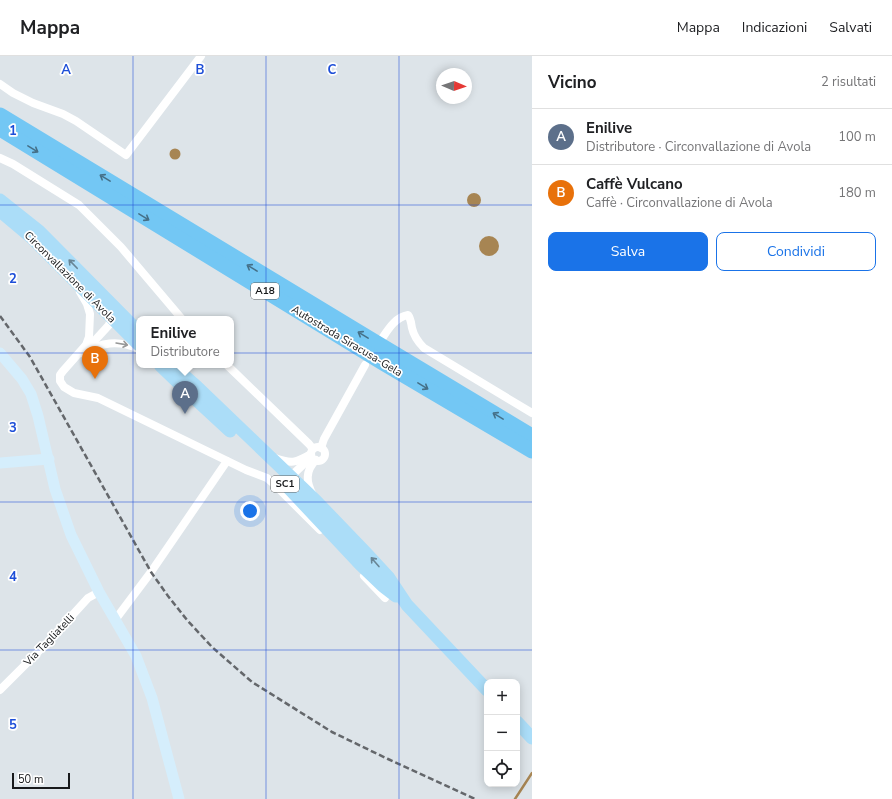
<!DOCTYPE html>
<html lang="it">
<head>
<meta charset="utf-8">
<style>
  :root { --surface:#fff; --page:#f2f2f2; --text:#202124; --muted:#757577; --line:#e0e0e0; --accent:#1a73e8 }
  body { margin:0; font-family:"Nunito Sans",sans-serif; background:var(--page); color:var(--text) }
  .controls { position:absolute; right:12px; bottom:12px; display:grid; overflow:hidden; border-radius:8px; box-shadow:0 2px 10px #0003 }
  .controls button { width:36px; height:36px; display:grid; place-items:center; padding:0; border:0; border-bottom:1px solid var(--line); background:var(--surface); color:var(--text); font:20px sans-serif }
  .compass { position:absolute; left:436px; top:12px; width:36px; height:36px; border-radius:50%; background:var(--surface); box-shadow:0 2px 10px #0003; rotate:92deg }
  .scale { position:absolute; left:12px; bottom:10px; width:58px; box-sizing:border-box; padding-left:4px; border:2px solid #17191b; border-top:0; font-size:11px; line-height:14px; white-space:nowrap; color:#17191b; -webkit-text-stroke:3px #fff; paint-order:stroke }
  .you { position:absolute; left:250px; top:455px; width:14px; height:14px; margin:-10px; border:3px solid #fff; border-radius:50%; background:#1a73e8; box-shadow:0 0 0 6px #1a73e833 }
  .badge { display:grid; place-items:center; width:26px; height:26px; border-radius:50%; background:var(--accent); color:#fff; font-size:13px; font-weight:700 }
  .pin { position:absolute; translate:-50% -33px; filter:drop-shadow(0 1px 2px #0008) }
  .pin::after { content:''; position:absolute; top:21px; width:14px; height:12px; background:inherit; clip-path:polygon(0 0,100% 0,50% 100%) }
  .popup { position:absolute; left:136px; top:260px; width:98px; height:52px; box-sizing:border-box; display:grid; place-content:center; border-radius:8px; background:var(--surface); filter:drop-shadow(0 1px 3px #0005); font-size:13px; white-space:nowrap; color:var(--muted) }
  .popup b { font-size:15px; color:var(--text) }
  .popup::after { content:''; position:absolute; left:50%; top:100%; margin-left:-8px; border:8px solid transparent; border-top-color:var(--surface) }
  .list { margin:0; padding:0; list-style:none }
  h2 { display:flex; justify-content:space-between; align-items:center; height:52px; margin:0; padding:0 16px; font-size:17px }
  h2 small { font-size:13px; font-weight:400; color:var(--muted) }
  .list li { display:grid; grid-template-columns:26px 1fr auto; gap:12px; align-items:center; box-sizing:border-box; height:56px; padding:0 16px; border-top:1px solid var(--line) }
  .list b { display:block; font-size:15px; white-space:nowrap }
  .list p { margin:0; font-size:13px; white-space:nowrap; color:var(--muted) }
  .list em { font-size:13px; font-style:normal; color:var(--muted) }
  .actions { display:flex; gap:8px; padding:12px 16px }
  .actions a { flex:1; padding:9px 0; border:1px solid var(--accent); border-radius:8px; text-align:center; font-size:14px; color:var(--accent) }
  .actions .main { background:var(--accent); color:#fff }
  .icon { flex:none; width:22px; height:22px; fill:none; stroke:currentColor; stroke-width:2; stroke-linecap:round; stroke-linejoin:round }
  .map { position:relative; flex:none; width:532px; height:743px; overflow:hidden }
  header { display:flex; align-items:center; gap:24px; box-sizing:border-box; height:56px; padding:0 20px; background:var(--surface); border-bottom:1px solid var(--line) }
  header strong { font-size:19px }
  nav { display:flex; gap:22px; margin-inline-start:auto; font-size:14px }
  main { display:flex }
  aside { flex:1; background:var(--surface) }
  .map>svg:first-child { display:block }
  .water { fill:#a78553 }
  .lines { fill:none; stroke-linecap:round; stroke-linejoin:round }
  .stream { stroke:#a78553; stroke-width:2.5 }
  .street { stroke:#fff; stroke-width:8 }
  .secondary { stroke:#d5eefc; stroke-width:11 }
  .primary { stroke:#abddf8; stroke-width:13 }
  .highway { stroke:#73c7f4; stroke-width:15 }
  .rail { stroke:#64676b; stroke-width:2.5; stroke-dasharray:6 3; stroke-linecap:butt }
  .oneway { stroke:#457088 }
  .oneway2 { stroke:#688595 }
  .oneway3 { stroke:#979898 }
  .grid { fill:none; stroke:#1d4ed8; stroke-width:1; stroke-opacity:0.55 }
  .labels { text-anchor:middle; dominant-baseline:central; stroke-width:3.5; stroke-linejoin:round; paint-order:stroke }
  .shield { fill:#fff; stroke:#5d5e5f; stroke-width:1 }
  .shield-label { font-size:10px; font-weight:bold; fill:#17191b }
  .street-label { font-size:11px; fill:#17191b; stroke:#fff }
  .grid-label { font-size:13px; text-anchor:middle; font-weight:bold; fill:#1d4ed8; stroke:#fff; stroke-width:3.5; stroke-linejoin:round; paint-order:stroke }
</style>
</head>
<body>
<header>
<strong>Mappa</strong>
<nav><a>Mappa</a><a>Indicazioni</a><a>Salvati</a></nav>
</header>
<main>
<div class="map">
<svg width="532" height="743" viewBox="0 0 532 743">
  <rect width="100%" height="100%" fill="#dde4e9"/>
  <!-- water -->
  <g class="water">
    <circle cx="175" cy="98" r="5.5"/>
    <circle cx="474" cy="144" r="7"/>
    <circle cx="489" cy="190" r="10"/>
  </g>
  <g class="lines">
    <!-- stream -->
    <path class="stream" d="M 515,743 L 532,717"/>
    <!-- street -->
    <g class="street">
      <path d="M 0,28 L 13,37 L 33,47 L 63,58 L 76,65 L 126,99 L 201,0"/>
      <path d="M 0,102 L 13,108 L 79,149 L 121,191 L 182,263"/>
      <path d="M 80,236 L 87,248 L 90,258 L 89,281 L 86,289 L 63,315 L 60,319 L 60,325 L 64,331 L 74,337 L 98,342 L 246,414 L 267,422 L 275,429 L 320,474"/>
      <path d="M 383,281 C 389,272 396,261 408,259 C 411,263 411,267 412,272 C 414,281 418,286 424,292 L 532,357"/>
      <path d="M 87,293 L 109,269 L 112,259"/>
      <path d="M 81,297 C 102,287 117,283 139,293"/>
      <path d="M 227,309 L 309,388 L 313,393"/>
      <circle cx="318" cy="398" r="7"/>
      <path d="M 321,392 L 324,383 L 365,309"/>
      <path d="M 275,402 C 291,408 296,407 311,398"/>
      <path d="M 288,423 L 308,404 L 311,401"/>
      <path d="M 313,439 C 306,426 305,415 316,404"/>
      <path d="M 364,520 L 385,542"/>
      <path d="M 115,564 L 151,516 L 227,405"/>
      <path d="M 0,634 L 46,588 L 88,542 L 99,536"/>
    </g>
    <!-- secondary -->
    <g class="secondary">
      <path d="M 0,297 L 22,323 L 31,338 L 38,360 L 55,433 L 71,479 L 99,536 L 136,600 L 152,642 L 179,743"/>
      <path d="M 0,407 L 49,403"/>
    </g>
    <!-- primary -->
    <g class="primary">
      <path d="M 0,144 L 39,175 L 139,276"/>
      <path d="M 0,155 L 31,181 L 139,289"/>
      <path d="M 160,309 L 191,339 L 230,375"/>
      <path d="M 172,309 L 197,331 L 269,400 L 316,445 L 366,497 L 389,522 L 407,549 L 487,634"/>
      <path d="M 285,428 L 360,508 L 383,530 L 396,540"/>
      <path d="M 517,666 L 532,682"/>
    </g>
    <!-- highway -->
    <g class="highway">
      <path d="M 0,59 L 372,284 L 532,380"/>
      <path d="M 0,73 L 383,307 L 532,395"/>
    </g>
    <!-- rail -->
    <path class="rail" d="M 0,260 L 30,301 L 151,516 L 168,540 L 187,564 L 212,591 L 252,626 L 332,676 L 388,703 L 475,743"/>
  </g>
  <!-- one-way arrows -->
  <defs><path id="oneway-shaft" d="M-6 0H5M1.5-3L5.5 0L1.5 3" fill="none" stroke-width="1.6" stroke-linecap="round" stroke-linejoin="round"/></defs>
  <g class="oneway">
    <use href="#oneway-shaft" transform="translate(33 93) rotate(31)"/>
    <use href="#oneway-shaft" transform="translate(105 122) rotate(-149)"/>
    <use href="#oneway-shaft" transform="translate(144 161) rotate(31)"/>
    <use href="#oneway-shaft" transform="translate(252 212) rotate(-149)"/>
    <use href="#oneway-shaft" transform="translate(363 279) rotate(-149)"/>
    <use href="#oneway-shaft" transform="translate(423 330) rotate(31)"/>
    <use href="#oneway-shaft" transform="translate(498 360) rotate(-149)"/>
  </g>
  <g class="oneway2">
    <use href="#oneway-shaft" transform="translate(73 208) rotate(-134)"/>
    <use href="#oneway-shaft" transform="translate(375 506) rotate(-131)"/>
  </g>
  <use class="oneway3" href="#oneway-shaft" transform="translate(122 288) rotate(10)"/>
  <!-- grid -->
  <path class="grid" d="M 133,0 L 133,743M 266,0 L 266,743M 399,0 L 399,743M 0,149 L 532,149M 0,297 L 532,297M 0,446 L 532,446M 0,594 L 532,594"/>
  <g class="labels">
    <!-- shield labels -->
    <g class="shield">
      <rect x="251" y="227" width="28" height="16" rx="3"/>
      <rect x="271" y="420" width="28" height="16" rx="3"/>
    </g>
    <g class="shield-label">
      <text x="265" y="235">A18</text>
      <text x="285" y="428">SC1</text>
    </g>
    <!-- street labels -->
    <g class="street-label">
      <text transform="translate(70 221) rotate(45)">Circonvallazione di Avola</text>
      <text transform="translate(347 285) rotate(31)">Autostrada Siracusa-Gela</text>
      <text transform="translate(49 584) rotate(-46)">Via Tagliatelli</text>
    </g>
  </g>
  <g class="grid-label">
    <text x="66" y="18">A</text>
    <text x="200" y="18">B</text>
    <text x="332" y="18">C</text>
    <text x="13" y="79">1</text>
    <text x="13" y="227">2</text>
    <text x="13" y="376">3</text>
    <text x="13" y="525">4</text>
    <text x="13" y="673">5</text>
  </g>
</svg>
<div class="controls">
<button>+</button>
<button>−</button>
<button><svg class="icon" aria-label="locate" viewBox="0 0 24 24"><circle cx="12" cy="12" r="6"/><path d="M12 2v4M12 18v4M2 12h4M18 12h4"/></svg></button>
</div>
<svg class="compass" viewBox="-18 -18 36 36"><path d="M0-13l5 13h-10z" fill="#e53935"/><path d="M0 13l5-13h-10z" fill="#757577"/></svg>
<div class="scale">50 m</div>
<div class="you"></div>
<div class="pin badge" style="left:185px;top:358px;background:#5c6f8a">A</div>
<div class="popup"><b>Enilive</b>Distributore</div>
<div class="pin badge" style="left:95px;top:323px;background:#e8710a">B</div>
</div>
<aside>
<h2>Vicino<small>2 risultati</small></h2>
<ul class="list">
<li><span class="badge" style="background:#5c6f8a">A</span><div><b>Enilive</b><p>Distributore · Circonvallazione di Avola</p></div><em>100 m</em></li>
<li><span class="badge" style="background:#e8710a">B</span><div><b>Caffè Vulcano</b><p>Caffè · Circonvallazione di Avola</p></div><em>180 m</em></li>
</ul>
<div class="actions"><a class="main">Salva</a><a>Condividi</a></div>
</aside>
</main>
</body>
</html>
